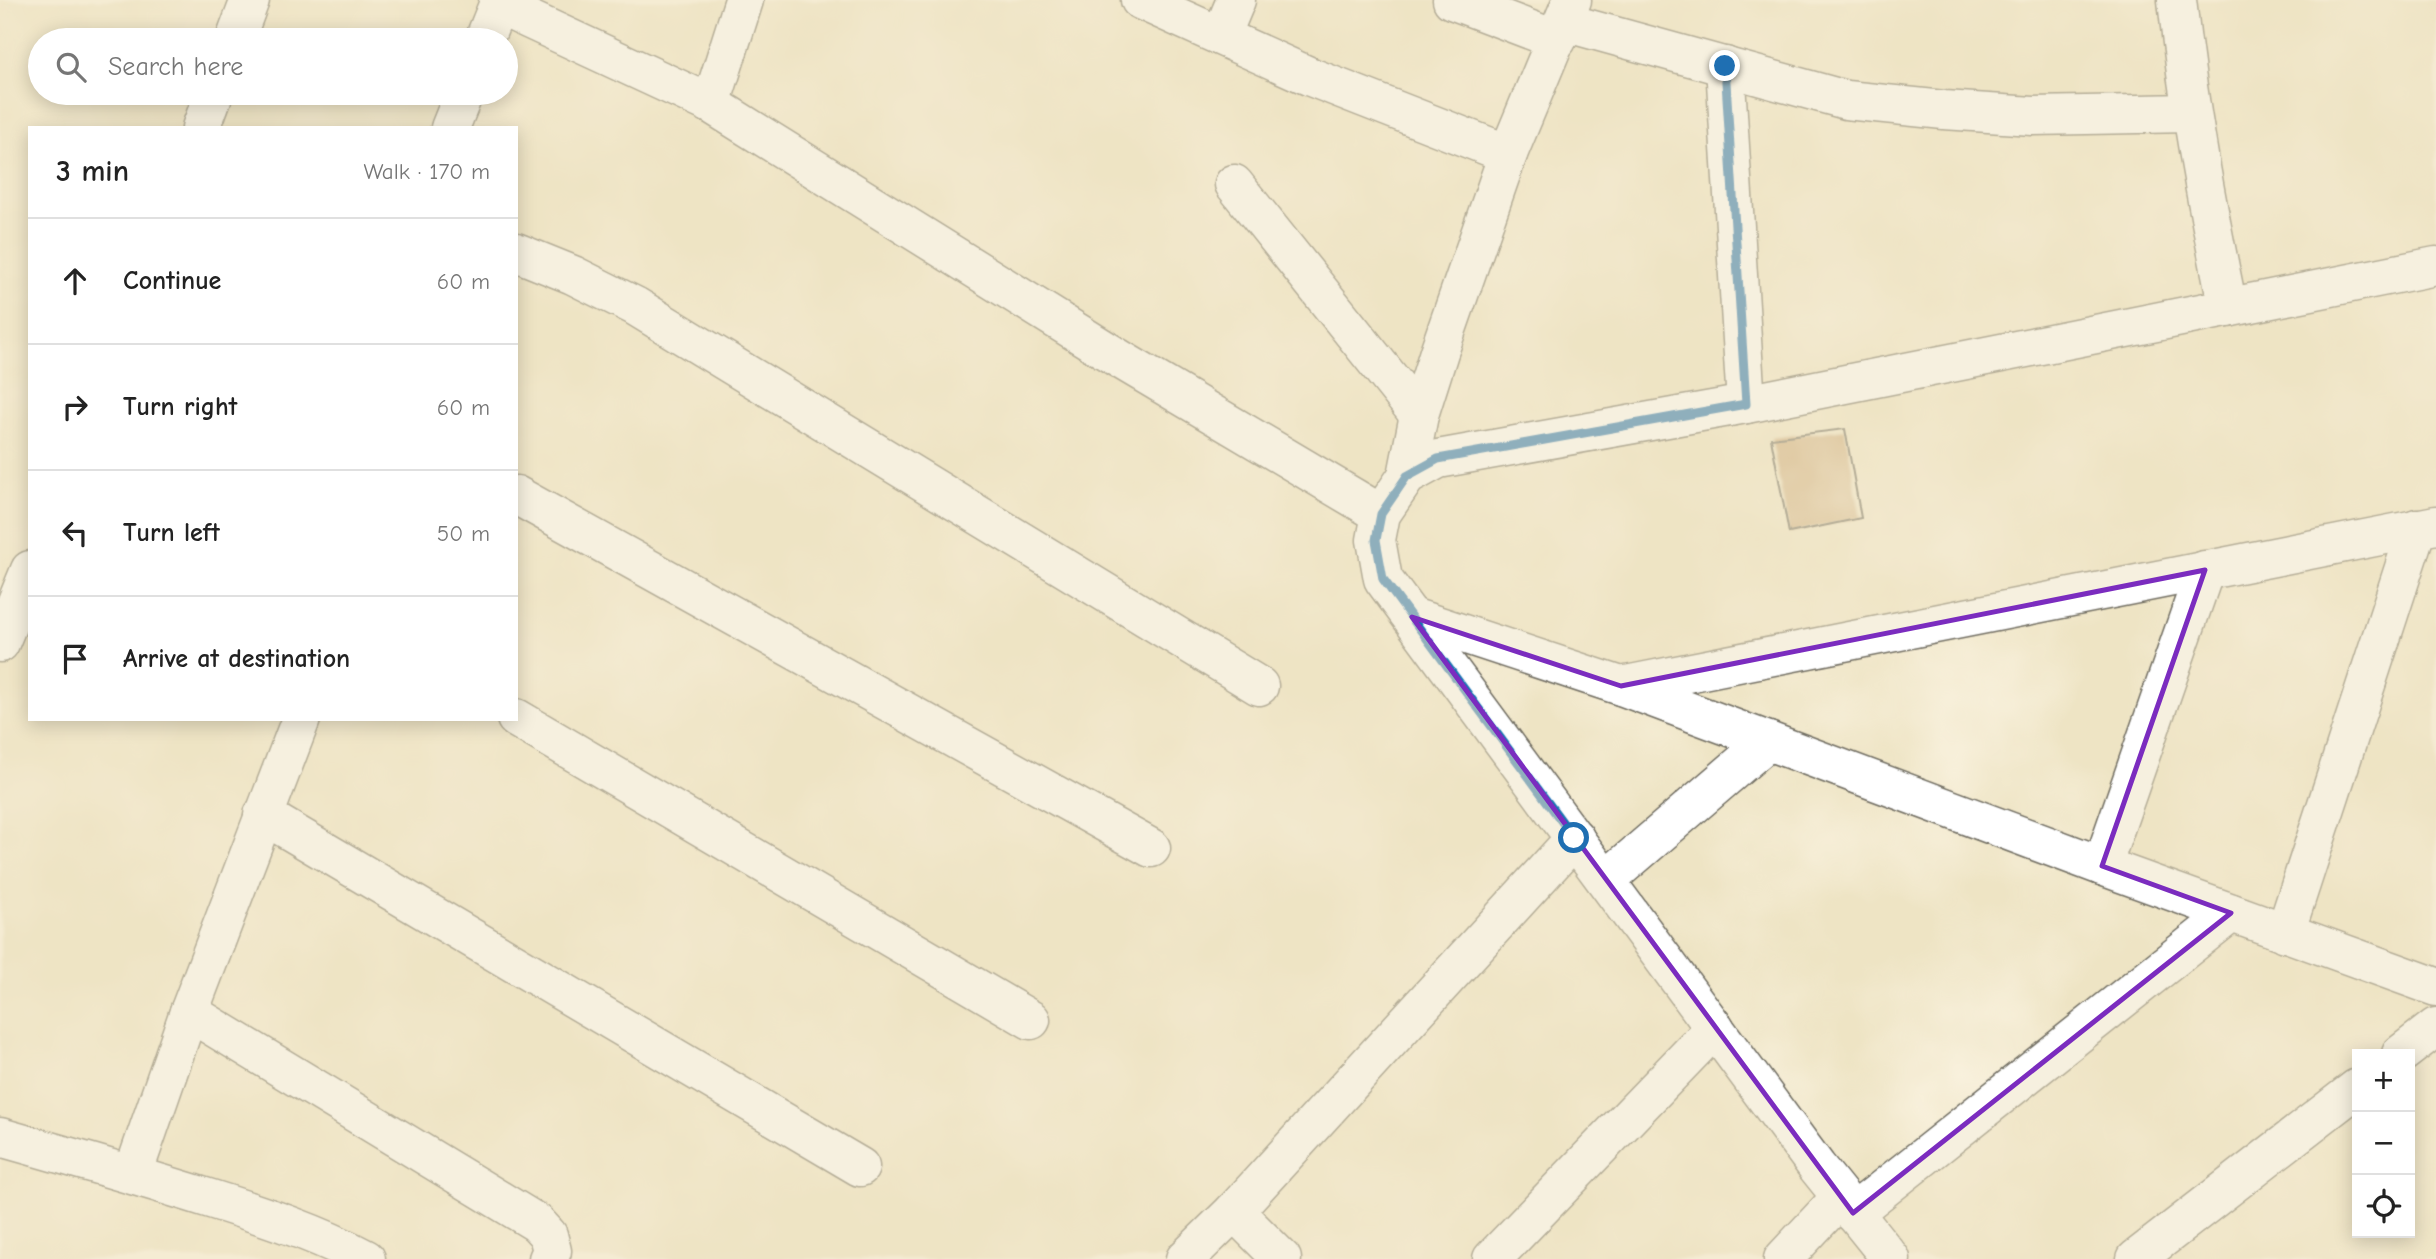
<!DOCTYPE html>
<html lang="en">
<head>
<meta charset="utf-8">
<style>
  :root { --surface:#fff; --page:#f2f2f2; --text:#222; --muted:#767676; --line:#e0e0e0 }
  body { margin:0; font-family:"Comic Neue",sans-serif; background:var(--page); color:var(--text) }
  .controls { position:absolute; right:21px; bottom:21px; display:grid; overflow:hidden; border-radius:0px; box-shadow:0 4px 18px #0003 }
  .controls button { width:63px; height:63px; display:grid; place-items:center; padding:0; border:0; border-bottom:2px solid var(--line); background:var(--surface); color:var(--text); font:35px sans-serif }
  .stop { position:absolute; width:21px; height:21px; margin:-16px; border:5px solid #1f6fb2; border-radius:50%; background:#fff }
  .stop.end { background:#1f6fb2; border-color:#fff; box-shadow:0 2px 7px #0008 }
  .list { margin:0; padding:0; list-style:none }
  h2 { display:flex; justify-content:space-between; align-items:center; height:91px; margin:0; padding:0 28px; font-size:30px }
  h2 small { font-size:23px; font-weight:400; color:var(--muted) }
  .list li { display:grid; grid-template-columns:46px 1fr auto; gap:21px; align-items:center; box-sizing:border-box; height:126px; padding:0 28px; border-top:2px solid var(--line) }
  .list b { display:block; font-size:26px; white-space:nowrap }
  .list em { font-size:23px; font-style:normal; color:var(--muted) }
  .icon { flex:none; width:38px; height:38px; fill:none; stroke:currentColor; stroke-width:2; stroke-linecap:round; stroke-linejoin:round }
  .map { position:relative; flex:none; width:2436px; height:1259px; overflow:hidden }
  .search { position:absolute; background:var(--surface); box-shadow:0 4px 18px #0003; left:28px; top:28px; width:490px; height:77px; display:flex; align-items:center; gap:18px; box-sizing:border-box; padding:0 24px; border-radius:38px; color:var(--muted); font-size:26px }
  .panel { position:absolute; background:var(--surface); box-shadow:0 4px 18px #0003; left:28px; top:126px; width:490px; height:595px; border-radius:0px }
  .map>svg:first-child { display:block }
  .building { fill:#c69f6a }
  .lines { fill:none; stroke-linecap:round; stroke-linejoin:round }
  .street-casing { stroke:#6f6c61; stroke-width:41 }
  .street { stroke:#fff; stroke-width:38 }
  .route { stroke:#1f6fb2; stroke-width:9 }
  .marked { fill:none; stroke:#7b2cbf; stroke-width:5; stroke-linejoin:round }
</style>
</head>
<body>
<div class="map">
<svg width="2436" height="1259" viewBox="0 0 2436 1259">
  <rect width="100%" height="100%" fill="#fcf5e5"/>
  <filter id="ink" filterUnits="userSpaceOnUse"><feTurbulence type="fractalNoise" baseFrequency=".0143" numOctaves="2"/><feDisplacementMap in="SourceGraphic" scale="14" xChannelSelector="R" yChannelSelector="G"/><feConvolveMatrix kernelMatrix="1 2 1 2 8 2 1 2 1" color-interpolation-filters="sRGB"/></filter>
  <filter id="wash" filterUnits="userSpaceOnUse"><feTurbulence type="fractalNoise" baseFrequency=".00686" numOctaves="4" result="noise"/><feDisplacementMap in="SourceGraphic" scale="28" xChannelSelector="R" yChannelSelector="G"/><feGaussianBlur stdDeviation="1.57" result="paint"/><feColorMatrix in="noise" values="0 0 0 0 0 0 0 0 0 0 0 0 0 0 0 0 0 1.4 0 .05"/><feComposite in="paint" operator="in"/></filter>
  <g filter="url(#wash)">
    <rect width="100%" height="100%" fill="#eee4c4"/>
    <g id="blocks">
      <!-- building -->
      <path class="building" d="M 1845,429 L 1861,518 L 1789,533 L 1771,438 Z"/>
    </g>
  </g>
  <g filter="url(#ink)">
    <use href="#blocks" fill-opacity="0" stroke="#6f6c61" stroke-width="2"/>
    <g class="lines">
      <!-- street casing -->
      <g class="street-casing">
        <g id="street">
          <path d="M 1140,0 L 1311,77 L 1508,154"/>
          <path d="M 1452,0 L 1557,40"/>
          <path d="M 2177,0 C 2188,104 2207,205 2228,308"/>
          <path d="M 498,5 L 711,104 L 1118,358 L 1381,514"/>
          <path d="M 1564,22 L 1846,100 L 1944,110 L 2033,116 L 2191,113"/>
          <path d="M 1221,36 L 1236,0"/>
          <path d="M 235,40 L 250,0"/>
          <path d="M 484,40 L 500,0"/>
          <path d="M 1725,66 L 1746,404"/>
          <path d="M 711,104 L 744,0"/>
          <path d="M 201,128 L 214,93"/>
          <path d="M 450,128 L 464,93"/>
          <path d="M 1234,184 L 1419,415"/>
          <path d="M 516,252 L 573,275 L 635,306 L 1259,686"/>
          <path d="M 1407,476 L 1419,415 L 1439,352 L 1508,154 L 1572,0"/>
          <path d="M 516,495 L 1151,848"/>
          <path d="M 1412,617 L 1621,686 L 2102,866 L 2436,987"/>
          <path d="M 0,643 L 30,570"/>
          <path d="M 1621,686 L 2436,525"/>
          <path d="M 516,718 L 1031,1020"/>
          <path d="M 263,815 L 860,1167"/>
          <path d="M 2102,866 L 2205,570"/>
          <path d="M 1606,880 L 1768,741"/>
          <path d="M 2285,933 L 2417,528"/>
          <path d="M 189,1012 L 537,1223 L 548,1235 L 552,1251 L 548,1259"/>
          <path d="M 2401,1054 L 2436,1027"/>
          <path d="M 0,1137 C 71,1157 141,1177 211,1199 C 265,1216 317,1233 366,1259"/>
          <path d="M 133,1174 L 189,1012 L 301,719"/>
          <path d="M 1234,1211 L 1282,1259"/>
          <path d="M 1853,1213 L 2231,913"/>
          <path d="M 1185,1259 L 1234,1211 L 1575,838"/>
          <path d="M 1492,1259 L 1715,1028"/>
          <path d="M 1783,1259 L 1841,1197"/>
          <path d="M 1891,1259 L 1817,1167 L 1383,579 L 1376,540 L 1381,514 L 1407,476 L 1438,459 L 1746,404 L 2436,266"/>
          <path d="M 2136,1259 L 2357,1088"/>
        </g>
      </g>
      <!-- street -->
      <use href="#street" class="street"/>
    </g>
  </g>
  <g class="lines" filter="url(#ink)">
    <!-- route -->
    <path class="route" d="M 1574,838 L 1383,579 L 1376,540 L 1381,514 L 1407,476 L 1438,459 L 1746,404 L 1725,66"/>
  </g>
  <!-- marked area -->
  <path d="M0 0H2436V1259H0ZM 2205,570 L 2102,866 L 2231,913 L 1853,1213 L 1412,617 L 1621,686 Z" fill="#eee4c4" fill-opacity=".55" fill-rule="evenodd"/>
  <path class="marked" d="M 2205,570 L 2102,866 L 2231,913 L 1853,1213 L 1412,617 L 1621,686 Z"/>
</svg>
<div class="controls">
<button>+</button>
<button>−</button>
<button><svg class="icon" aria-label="locate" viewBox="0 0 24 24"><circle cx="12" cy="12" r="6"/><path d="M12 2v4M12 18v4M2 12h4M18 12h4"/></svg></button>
</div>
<div class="stop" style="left:1574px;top:838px"></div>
<div class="stop end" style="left:1725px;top:66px"></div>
<div class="search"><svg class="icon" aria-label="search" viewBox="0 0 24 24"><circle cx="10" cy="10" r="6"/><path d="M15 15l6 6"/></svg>Search here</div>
<section class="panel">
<h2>3 min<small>Walk · 170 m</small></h2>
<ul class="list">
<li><svg class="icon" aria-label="ahead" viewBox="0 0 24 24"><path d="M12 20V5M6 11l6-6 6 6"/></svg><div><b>Continue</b></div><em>60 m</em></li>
<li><svg class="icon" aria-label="right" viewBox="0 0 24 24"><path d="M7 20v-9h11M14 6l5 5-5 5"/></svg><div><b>Turn right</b></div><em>60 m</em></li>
<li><svg class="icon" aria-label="left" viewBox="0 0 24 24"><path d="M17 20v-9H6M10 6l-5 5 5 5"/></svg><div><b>Turn left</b></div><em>50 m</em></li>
<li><svg class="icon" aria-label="arrive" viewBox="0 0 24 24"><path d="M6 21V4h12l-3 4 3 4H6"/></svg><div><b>Arrive at destination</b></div></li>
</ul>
</section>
</div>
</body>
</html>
